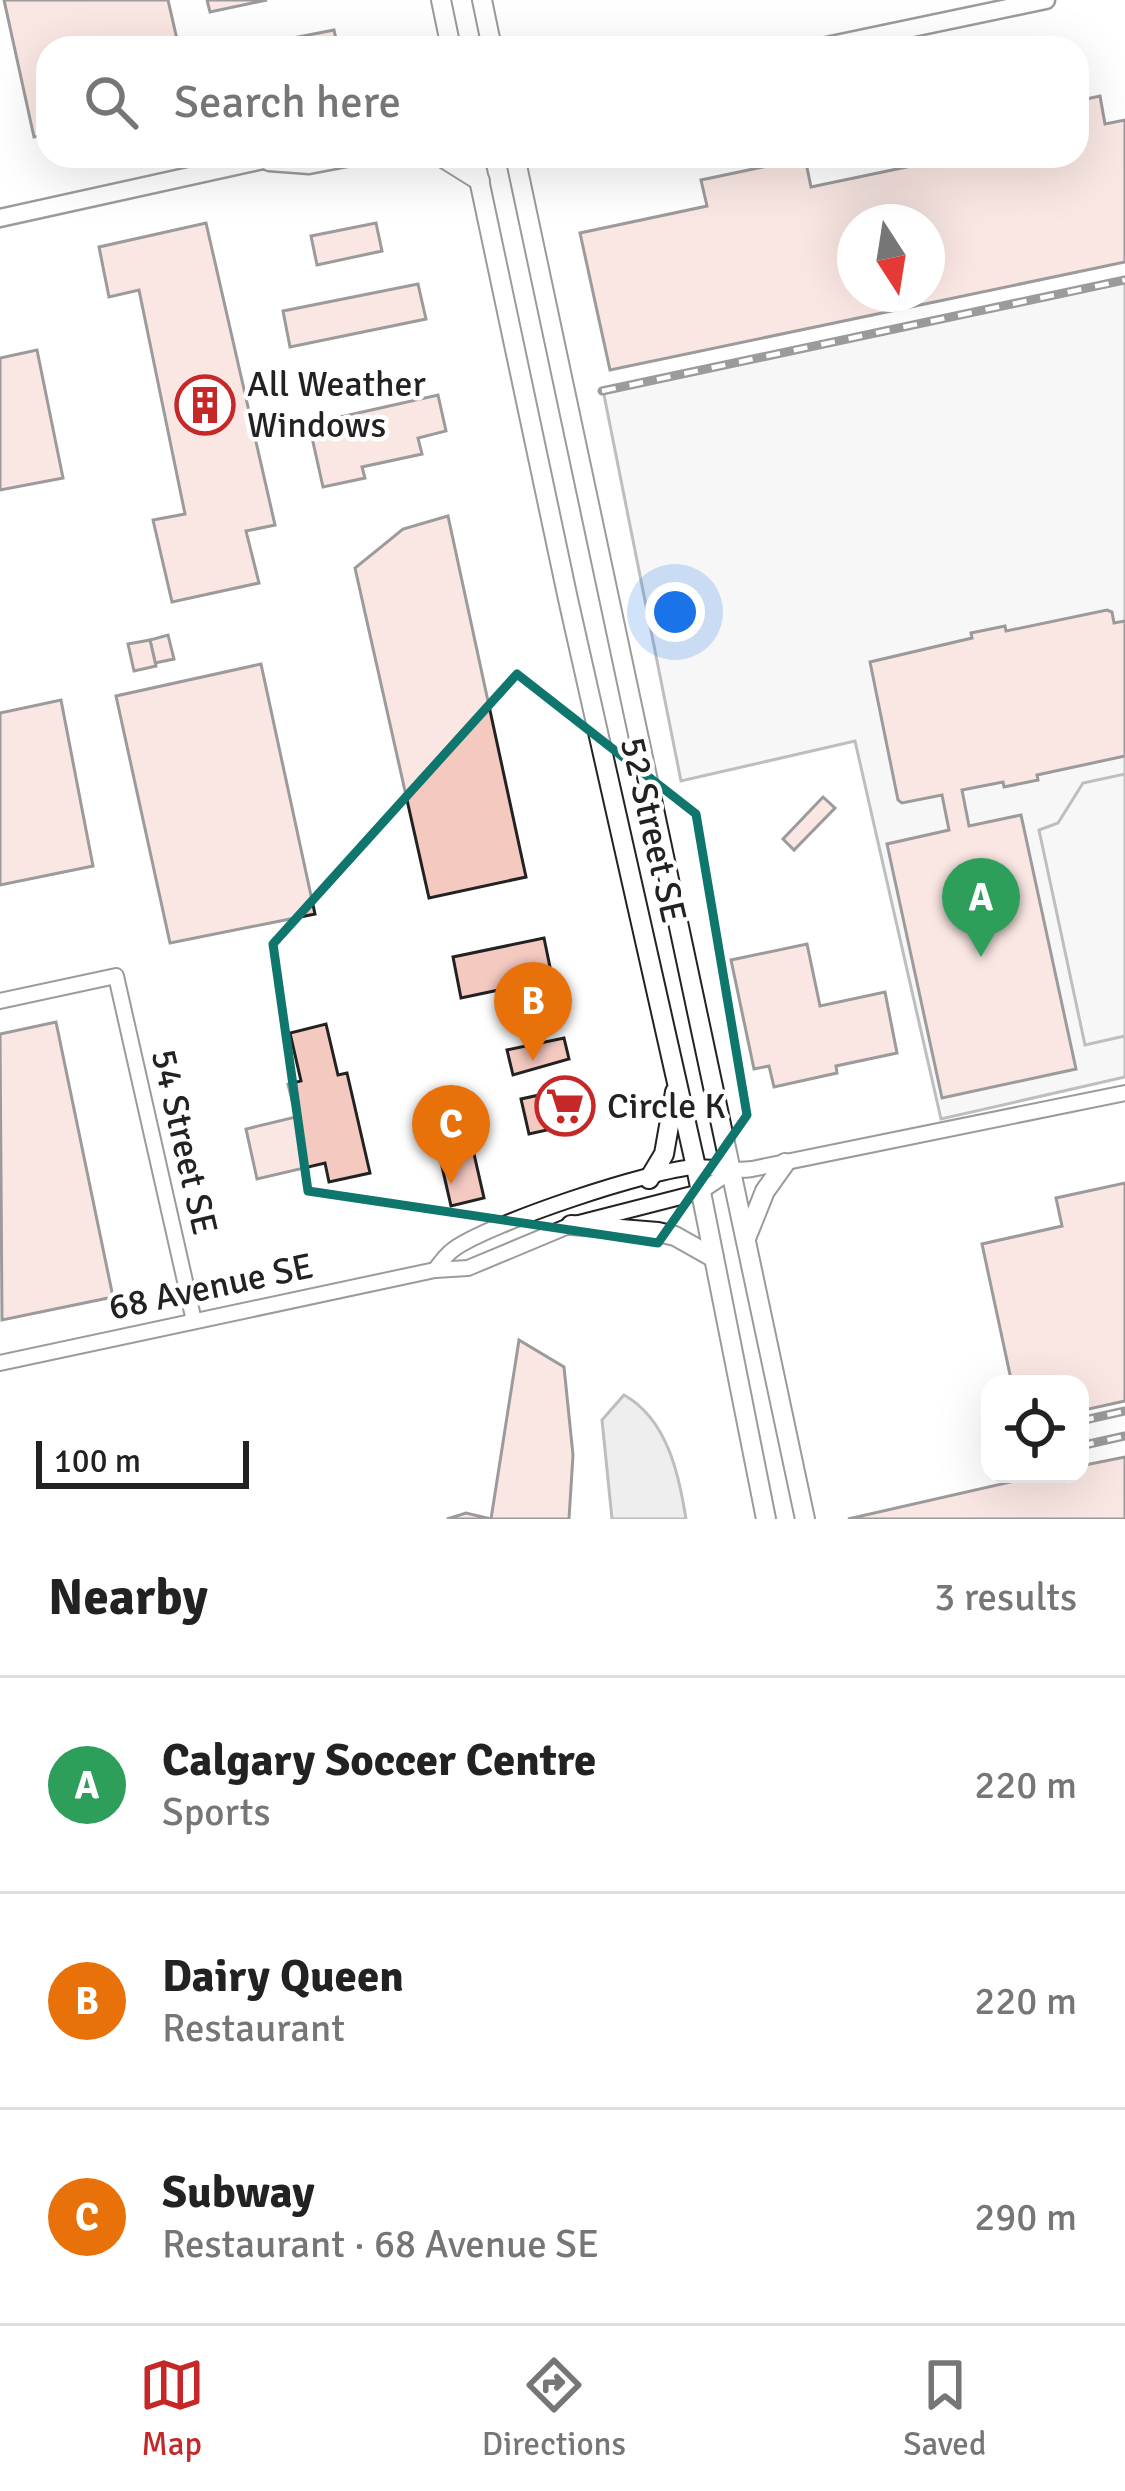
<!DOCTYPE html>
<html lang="en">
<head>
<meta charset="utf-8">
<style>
  :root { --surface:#fff; --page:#f2f2f2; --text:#222; --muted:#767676; --line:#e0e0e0; --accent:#c62828 }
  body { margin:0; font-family:Signika,sans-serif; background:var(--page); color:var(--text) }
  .controls { position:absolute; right:36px; bottom:36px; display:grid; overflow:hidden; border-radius:24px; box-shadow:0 12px 48px #0002 }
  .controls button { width:108px; height:108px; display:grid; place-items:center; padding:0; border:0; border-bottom:3px solid var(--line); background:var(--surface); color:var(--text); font:60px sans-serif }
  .compass { position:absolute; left:837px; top:204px; width:108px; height:108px; border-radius:50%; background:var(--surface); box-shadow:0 12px 48px #0002; rotate:168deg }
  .scale { position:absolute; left:36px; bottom:30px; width:213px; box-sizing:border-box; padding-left:12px; border:6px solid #222; border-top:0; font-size:33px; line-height:42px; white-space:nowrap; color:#222; -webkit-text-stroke:9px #fff; paint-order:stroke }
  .you { position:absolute; left:675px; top:612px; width:42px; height:42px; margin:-30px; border:9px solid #fff; border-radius:50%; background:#1a73e8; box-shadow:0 0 0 18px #1a73e833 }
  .badge { display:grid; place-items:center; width:78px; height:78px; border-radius:50%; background:var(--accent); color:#fff; font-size:39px; font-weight:700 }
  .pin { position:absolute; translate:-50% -99px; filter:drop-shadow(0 3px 6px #0008) }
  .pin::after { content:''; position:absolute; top:63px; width:42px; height:36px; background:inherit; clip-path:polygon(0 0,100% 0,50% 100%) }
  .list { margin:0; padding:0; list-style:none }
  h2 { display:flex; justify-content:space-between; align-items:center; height:156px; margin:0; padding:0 48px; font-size:51px }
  h2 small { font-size:39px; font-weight:400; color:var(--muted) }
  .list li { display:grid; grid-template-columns:78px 1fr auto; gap:36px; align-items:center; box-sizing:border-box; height:216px; padding:0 48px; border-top:3px solid var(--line) }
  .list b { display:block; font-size:45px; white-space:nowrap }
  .list p { margin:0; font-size:39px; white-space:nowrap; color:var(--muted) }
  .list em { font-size:39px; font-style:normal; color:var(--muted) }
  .icon { flex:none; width:66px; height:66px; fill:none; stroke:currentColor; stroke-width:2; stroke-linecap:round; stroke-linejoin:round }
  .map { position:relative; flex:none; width:1125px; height:1519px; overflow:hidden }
  .search { position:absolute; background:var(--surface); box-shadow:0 12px 48px #0002; left:36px; right:36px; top:36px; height:132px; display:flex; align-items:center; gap:30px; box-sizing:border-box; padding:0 42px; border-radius:36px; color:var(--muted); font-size:45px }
  .sheet { height:804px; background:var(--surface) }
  nav { display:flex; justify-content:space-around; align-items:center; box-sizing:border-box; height:168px; border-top:3px solid var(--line); background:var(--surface); font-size:33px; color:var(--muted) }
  nav a { display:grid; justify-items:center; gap:6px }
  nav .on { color:var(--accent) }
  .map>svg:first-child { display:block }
  .green { fill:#eee; stroke:#6f6f6f; stroke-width:3 }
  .parking { fill:#ededed; stroke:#6f6f6f; stroke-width:3 }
  .water { fill:#d9d9d9; stroke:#6f6f6f; stroke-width:3 }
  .building { fill:#f3c9c0; stroke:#222; stroke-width:3; fill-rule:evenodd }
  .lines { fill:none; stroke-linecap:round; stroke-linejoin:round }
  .minor-casing { stroke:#222; stroke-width:18 }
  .tertiary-casing { stroke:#222; stroke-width:21 }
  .secondary-casing { stroke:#222; stroke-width:22 }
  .minor { stroke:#fff; stroke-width:14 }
  .tertiary { stroke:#fff; stroke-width:16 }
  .secondary { stroke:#fff; stroke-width:18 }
  .rail-casing { stroke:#222; stroke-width:9 }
  .rail { stroke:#fff; stroke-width:4.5; stroke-dasharray:14; stroke-linecap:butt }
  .marked { fill:none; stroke:#0f766e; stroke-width:9; stroke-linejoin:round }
  .labels { text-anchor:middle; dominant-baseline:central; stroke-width:9; stroke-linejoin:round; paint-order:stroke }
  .poi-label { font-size:36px; fill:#222; stroke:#fff; text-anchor:start }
  .street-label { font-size:36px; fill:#222; stroke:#fff }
</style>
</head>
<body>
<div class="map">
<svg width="1125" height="1519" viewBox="0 0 1125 1519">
  <rect width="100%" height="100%" fill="#fff"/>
  <!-- green -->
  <path class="green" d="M 1125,278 L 1125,1077 L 941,1119 L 855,741 L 681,781 L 603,390 Z"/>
  <!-- parking -->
  <path class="parking" d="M 1125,774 L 1125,1036 L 1085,1045 L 1039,830 L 1058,823 L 1083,783 Z"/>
  <!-- water -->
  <path class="water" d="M 624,1395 C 667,1419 679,1474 686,1519 L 612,1519 L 602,1420 Z"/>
  <!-- building -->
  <g class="building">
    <path d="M 4,0 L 168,0 L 179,48 L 48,48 L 48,134 L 34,137 Z"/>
    <path d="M 207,0 L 267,0 L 210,12 Z"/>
    <path d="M 334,30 L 338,48 L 290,48 L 288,39 Z"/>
    <path d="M 1100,96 L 1105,124 L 1125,120 L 1125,262 L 610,370 L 580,233 L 707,206 L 701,180 L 805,158 L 811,187 L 959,156 L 1077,156 L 1077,101 ZM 855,222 L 927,222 L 927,294 L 855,294 Z"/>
    <path d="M 206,223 L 275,525 L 246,531 L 259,583 L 172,602 L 153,520 L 185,514 L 139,290 L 109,297 L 99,247 Z"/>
    <path d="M 376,223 L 382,251 L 317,265 L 311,236 Z"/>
    <path d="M 418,284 L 426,319 L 290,347 L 283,311 Z"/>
    <path d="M 37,350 L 63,478 L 0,490 L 0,358 Z"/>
    <path d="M 438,395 L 446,431 L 418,438 L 422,454 L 362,467 L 365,478 L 323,487 L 309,424 Z"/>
    <path d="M 448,516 L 526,877 L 429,898 L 355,568 L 403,529 Z"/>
    <path d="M 1107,610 L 1112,612 L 1114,623 L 1125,621 L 1125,756 L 1037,775 L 1038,780 L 1004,787 L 1003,782 L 962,790 L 969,826 L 1021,815 L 1076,1069 L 942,1098 L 887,844 L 949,830 L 942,795 L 902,803 L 898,800 L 870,662 L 972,638 L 971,633 L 1005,626 L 1006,631 Z"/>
    <path d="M 168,635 L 174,659 L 155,663 L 150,640 Z"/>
    <path d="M 150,640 L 156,666 L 134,671 L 128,644 Z"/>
    <path d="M 261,664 L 315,914 L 170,943 L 116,696 Z"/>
    <path d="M 61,700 L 93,866 L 0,885 L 0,713 Z"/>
    <path d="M 823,797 L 835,808 L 794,850 L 783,839 Z"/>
    <path d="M 544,938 L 551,972 L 547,980 L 529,984 L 532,997 L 515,1001 L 513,987 L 461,998 L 453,957 Z"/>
    <path d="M 807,944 L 820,1006 L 885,992 L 897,1053 L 836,1066 L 837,1073 L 774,1087 L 769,1066 L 754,1069 L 731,960 Z"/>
    <path d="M 56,1022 L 113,1297 L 2,1320 L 0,1034 Z"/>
    <path d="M 326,1024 L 338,1075 L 347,1073 L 370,1173 L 329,1182 L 325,1163 L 257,1179 L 246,1129 L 296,1117 L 288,1084 L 301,1081 L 290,1033 Z"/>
    <path d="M 564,1038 L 569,1059 L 513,1075 L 507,1050 Z"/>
    <path d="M 580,1086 L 587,1121 L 529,1134 L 521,1099 Z"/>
    <path d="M 474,1154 L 484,1198 L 451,1206 L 441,1162 Z"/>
    <path d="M 1125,1183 L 1125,1401 L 1080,1411 L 1080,1384 L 1012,1384 L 982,1244 L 1062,1226 L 1056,1198 Z"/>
    <path d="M 519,1340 L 564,1367 L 573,1455 L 569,1519 L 447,1519 L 466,1513 L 491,1519 Z"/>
    <path d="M 1125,1457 L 1125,1519 L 848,1519 L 1045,1474 L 1080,1474 L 1080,1466 Z"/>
  </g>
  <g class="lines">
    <!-- minor casing -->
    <g class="minor-casing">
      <g id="minor">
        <path d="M 0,1001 L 116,976 L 194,1321"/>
        <path d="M 435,1270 C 440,1263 447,1254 454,1249 C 490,1223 652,1169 696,1167 C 715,1167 732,1172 752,1169 L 1125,1093"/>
        <path d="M 0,1363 L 435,1270 L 468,1268 L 571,1225 L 700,1192 L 730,1172"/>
      </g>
    </g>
    <!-- tertiary casing -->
    <g class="tertiary-casing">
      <g id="tertiary">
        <path d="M 817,48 L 1046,0"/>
        <path d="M 269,162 L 309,165 L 356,156"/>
        <path d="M 0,218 L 281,156"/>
      </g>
    </g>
    <!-- secondary casing -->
    <g class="secondary-casing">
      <g id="secondary">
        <path d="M 441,0 L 451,48"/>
        <path d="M 482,0 L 492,48"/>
        <path d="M 440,156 L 480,181"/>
        <path d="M 474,156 L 568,599 L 696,1167 L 766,1519"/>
        <path d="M 515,156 L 805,1519"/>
        <path d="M 649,1179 L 664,1154 L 675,1092"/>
        <path d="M 571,1225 L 658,1232 L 675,1236 L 714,1258"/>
        <path d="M 747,1236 L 765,1191 L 785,1163"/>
      </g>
    </g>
    <!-- minor -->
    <use href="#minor" class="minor"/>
    <!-- tertiary -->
    <use href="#tertiary" class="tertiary"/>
    <!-- secondary -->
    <use href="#secondary" class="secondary"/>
    <!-- rail casing -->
    <g class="rail-casing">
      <g id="rail">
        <path d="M 602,391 L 1125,280"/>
        <path d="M 1080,1421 L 1125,1411"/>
        <path d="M 1080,1446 L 1125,1436"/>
      </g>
    </g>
    <!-- rail -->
    <use href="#rail" class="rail"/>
  </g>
  <!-- marked area -->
  <path d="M0 0H1125V1519H0ZM 517,674 L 696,814 L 747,1115 L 658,1243 L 308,1191 L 273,944 Z" fill="#fff" fill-opacity=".55" fill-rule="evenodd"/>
  <path class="marked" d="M 517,674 L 696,814 L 747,1115 L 658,1243 L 308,1191 L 273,944 Z"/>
  <!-- icons -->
  <defs>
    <g id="building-ring" transform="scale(3)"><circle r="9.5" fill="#fff" stroke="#c62828" stroke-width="1.5"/><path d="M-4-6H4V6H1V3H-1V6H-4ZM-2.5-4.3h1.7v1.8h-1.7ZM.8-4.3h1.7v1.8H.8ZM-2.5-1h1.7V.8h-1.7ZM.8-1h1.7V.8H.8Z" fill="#c62828"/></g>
    <g id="supermarket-ring" transform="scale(3)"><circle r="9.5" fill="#fff" stroke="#c62828" stroke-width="1.5"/><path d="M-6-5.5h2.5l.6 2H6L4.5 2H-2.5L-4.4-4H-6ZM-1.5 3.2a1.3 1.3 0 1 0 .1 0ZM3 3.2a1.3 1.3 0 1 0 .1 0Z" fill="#c62828"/></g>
  </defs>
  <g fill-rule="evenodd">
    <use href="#building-ring" x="205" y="405"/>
    <use href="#supermarket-ring" x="565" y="1106"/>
  </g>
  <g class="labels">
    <!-- poi labels -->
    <g class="poi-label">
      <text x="247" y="384">All Weather<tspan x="247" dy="41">Windows</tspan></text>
      <text x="607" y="1106">Circle K</text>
    </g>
    <!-- street labels -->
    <g class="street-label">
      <text transform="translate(653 830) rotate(77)">52 Street SE</text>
      <text transform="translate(184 1142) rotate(77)">54 Street SE</text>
      <text transform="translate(211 1287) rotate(-12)">68 Avenue SE</text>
    </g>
  </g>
</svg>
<div class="controls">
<button><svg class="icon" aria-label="locate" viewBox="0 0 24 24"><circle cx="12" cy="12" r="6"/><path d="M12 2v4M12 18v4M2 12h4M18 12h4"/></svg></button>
</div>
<svg class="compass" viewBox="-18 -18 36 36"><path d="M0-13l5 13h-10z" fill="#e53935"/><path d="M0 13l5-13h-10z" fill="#767676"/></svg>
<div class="scale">100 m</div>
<div class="you"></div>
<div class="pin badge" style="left:981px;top:957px;background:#2e9e5b">A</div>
<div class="pin badge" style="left:533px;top:1061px;background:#e8710a">B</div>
<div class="pin badge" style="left:451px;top:1184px;background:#e8710a">C</div>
<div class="search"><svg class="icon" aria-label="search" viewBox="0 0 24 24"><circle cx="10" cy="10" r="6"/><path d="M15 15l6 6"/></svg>Search here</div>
</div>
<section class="sheet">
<h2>Nearby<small>3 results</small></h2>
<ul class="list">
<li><span class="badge" style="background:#2e9e5b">A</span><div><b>Calgary Soccer Centre</b><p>Sports</p></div><em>220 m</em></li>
<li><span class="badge" style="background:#e8710a">B</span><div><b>Dairy Queen</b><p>Restaurant</p></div><em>220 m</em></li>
<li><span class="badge" style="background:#e8710a">C</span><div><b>Subway</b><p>Restaurant · 68 Avenue SE</p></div><em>290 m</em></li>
</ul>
</section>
<nav>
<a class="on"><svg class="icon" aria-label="map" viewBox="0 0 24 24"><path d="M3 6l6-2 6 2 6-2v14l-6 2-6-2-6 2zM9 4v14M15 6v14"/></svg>Map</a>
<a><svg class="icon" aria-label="directions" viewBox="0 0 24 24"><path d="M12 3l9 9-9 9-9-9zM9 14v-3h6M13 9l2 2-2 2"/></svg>Directions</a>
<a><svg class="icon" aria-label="saved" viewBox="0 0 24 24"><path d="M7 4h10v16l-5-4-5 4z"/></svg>Saved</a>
</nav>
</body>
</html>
